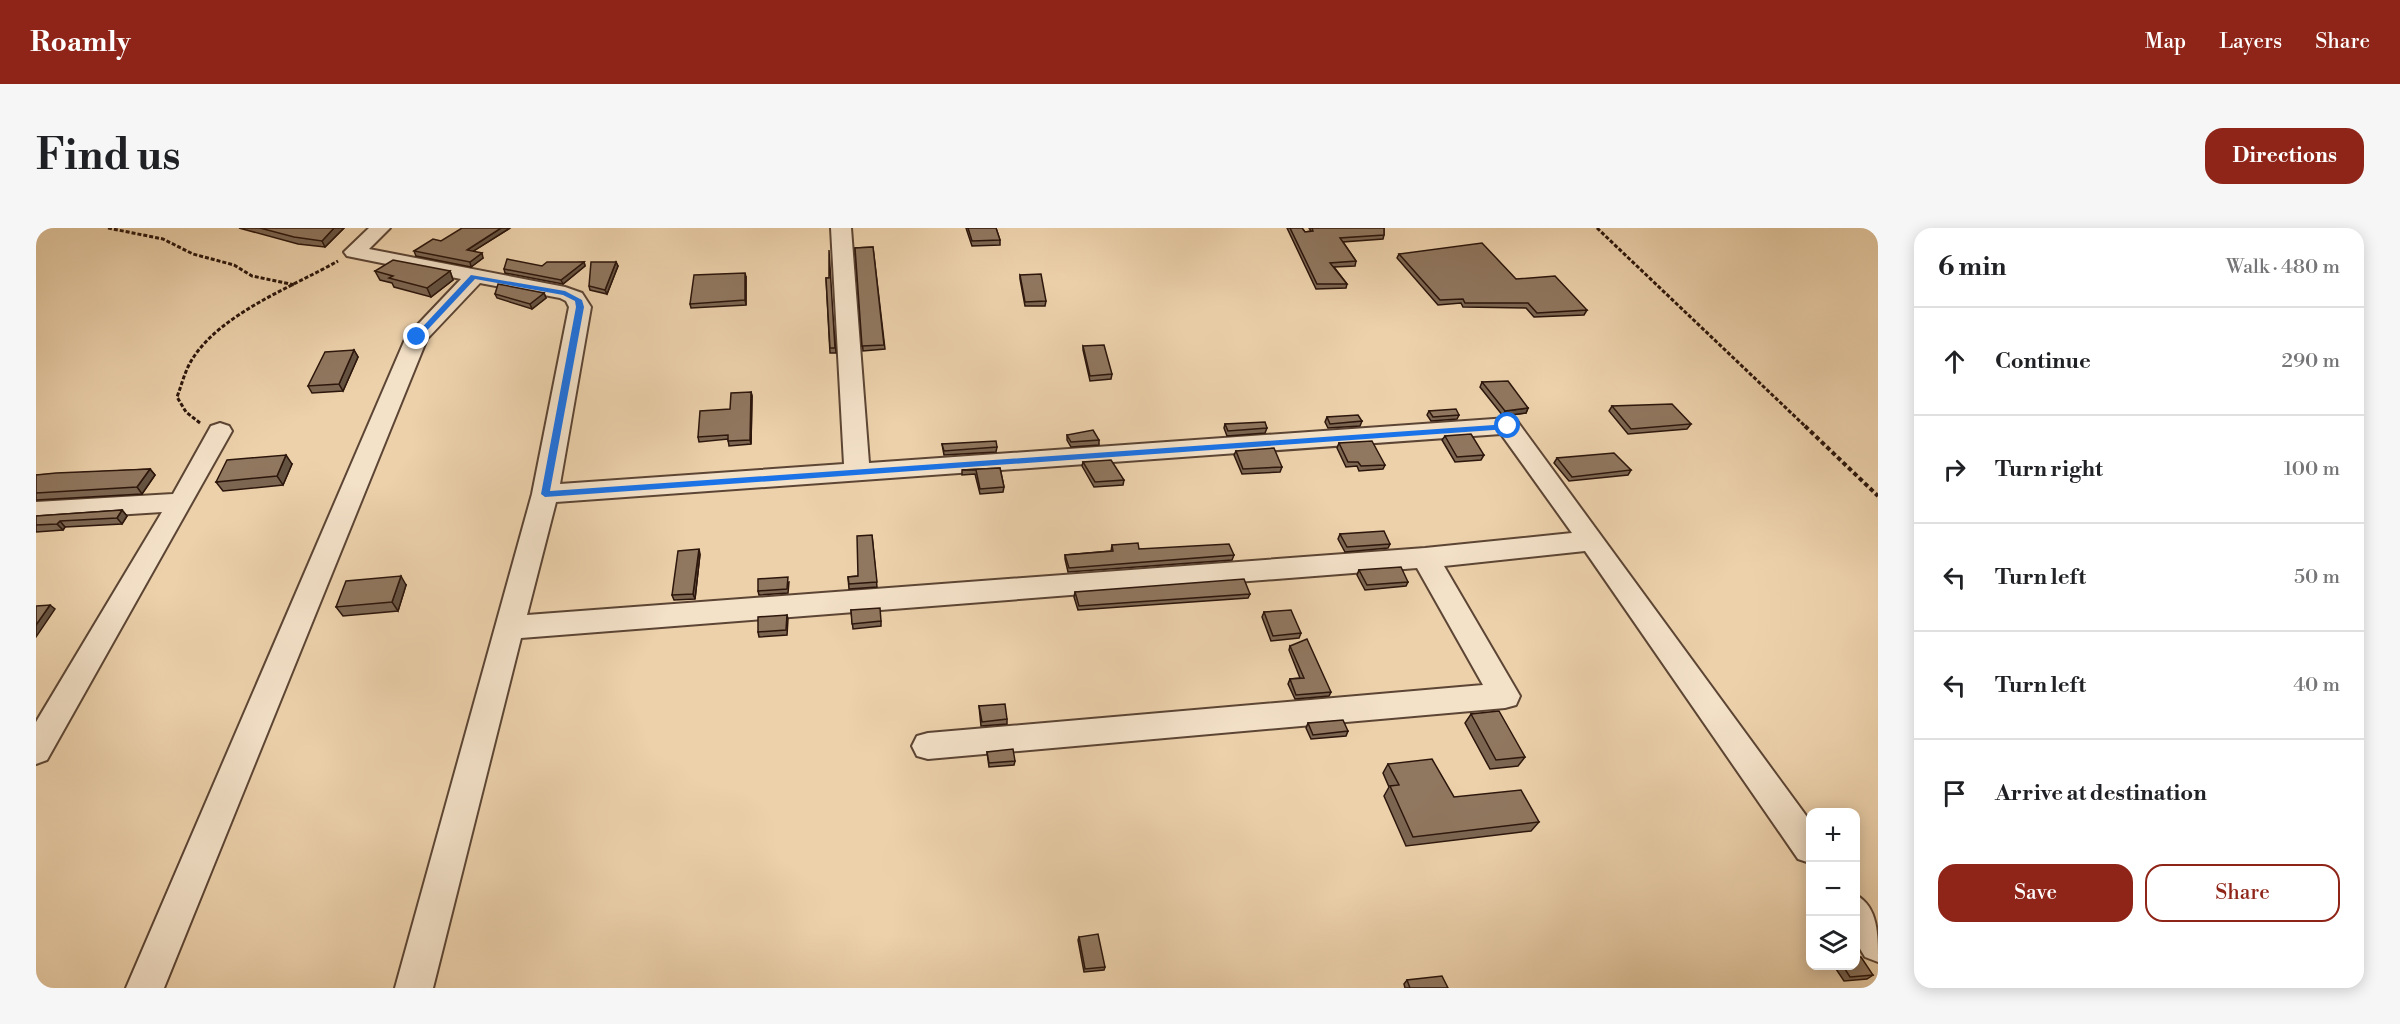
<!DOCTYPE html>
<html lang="en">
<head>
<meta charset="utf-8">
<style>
  :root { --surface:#fff; --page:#f6f6f6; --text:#202124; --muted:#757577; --line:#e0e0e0; --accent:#8f2418 }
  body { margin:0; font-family:"Libre Bodoni",serif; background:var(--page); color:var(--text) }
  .controls { position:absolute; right:18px; bottom:18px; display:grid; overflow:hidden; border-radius:12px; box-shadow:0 3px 15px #0003 }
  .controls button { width:54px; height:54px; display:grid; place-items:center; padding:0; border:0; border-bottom:2px solid var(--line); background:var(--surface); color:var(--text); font:30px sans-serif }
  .stop { position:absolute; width:18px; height:18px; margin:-14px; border:4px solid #1a73e8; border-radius:50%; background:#fff }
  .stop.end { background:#1a73e8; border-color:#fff; box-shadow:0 2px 6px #0008 }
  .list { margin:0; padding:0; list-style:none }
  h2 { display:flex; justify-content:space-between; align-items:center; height:78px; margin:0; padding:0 24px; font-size:26px }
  h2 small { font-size:20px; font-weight:400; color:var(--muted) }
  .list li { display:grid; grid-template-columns:39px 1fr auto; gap:18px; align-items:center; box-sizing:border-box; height:108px; padding:0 24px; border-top:2px solid var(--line) }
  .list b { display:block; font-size:22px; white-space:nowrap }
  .list em { font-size:20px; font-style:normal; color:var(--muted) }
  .actions { display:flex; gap:12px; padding:18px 24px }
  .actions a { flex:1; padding:14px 0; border:2px solid var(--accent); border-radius:18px; text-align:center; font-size:21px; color:var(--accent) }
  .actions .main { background:var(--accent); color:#fff }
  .icon { flex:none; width:33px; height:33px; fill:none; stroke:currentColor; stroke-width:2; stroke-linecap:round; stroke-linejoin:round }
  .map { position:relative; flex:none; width:1842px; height:760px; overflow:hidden; border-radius:18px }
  header { display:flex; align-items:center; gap:36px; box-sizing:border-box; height:84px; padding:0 30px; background:var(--accent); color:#fff }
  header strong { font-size:28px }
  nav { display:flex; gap:33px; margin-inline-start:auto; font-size:21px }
  .intro { display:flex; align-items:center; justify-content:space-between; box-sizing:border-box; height:144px; padding:0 36px }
  h1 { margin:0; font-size:42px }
  .button { padding:15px 27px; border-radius:18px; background:var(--accent); color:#fff; font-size:21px; font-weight:700 }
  main { display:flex; gap:36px; padding:0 36px }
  aside { flex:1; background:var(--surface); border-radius:18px; box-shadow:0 3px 15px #0003 }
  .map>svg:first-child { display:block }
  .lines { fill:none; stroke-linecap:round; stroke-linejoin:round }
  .minor-casing { stroke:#5c4534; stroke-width:4 }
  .path-far1 { stroke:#2c160c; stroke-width:3; stroke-dasharray:4 2; stroke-linecap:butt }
  .path { stroke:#2c160c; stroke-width:4; stroke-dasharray:4.5 3; stroke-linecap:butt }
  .minor { fill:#f3e1c8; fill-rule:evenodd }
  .wall { fill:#7c6652; stroke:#2c160c; stroke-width:1.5 }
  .shaded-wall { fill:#655342; stroke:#2c160c; stroke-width:1.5 }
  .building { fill:#90775f; stroke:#2c160c; stroke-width:1.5 }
  .route { fill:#1a73e8 }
</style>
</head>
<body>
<header>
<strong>Roamly</strong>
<nav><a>Map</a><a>Layers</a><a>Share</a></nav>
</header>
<div class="intro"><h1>Find us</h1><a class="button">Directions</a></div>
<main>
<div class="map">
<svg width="1842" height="760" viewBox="0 0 1842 760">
  <rect width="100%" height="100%" fill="#ecd1ab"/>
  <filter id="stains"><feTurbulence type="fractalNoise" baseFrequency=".00333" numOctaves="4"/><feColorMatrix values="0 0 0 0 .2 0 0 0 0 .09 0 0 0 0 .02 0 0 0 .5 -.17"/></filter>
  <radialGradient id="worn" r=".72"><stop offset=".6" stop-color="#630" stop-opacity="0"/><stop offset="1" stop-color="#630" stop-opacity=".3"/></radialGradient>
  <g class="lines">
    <!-- minor casing -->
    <g class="minor-casing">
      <g id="minor">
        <path d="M 333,0 L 354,0 L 333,21 L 529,59 L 546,65 L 555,79 L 524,256 L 808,236 L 795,0 L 815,0 L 833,235 L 1472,190 L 1481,193 L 1774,593 L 1774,635 L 1762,631 L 1549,323 L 1408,338 L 1484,468 L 1480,477 L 1469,480 L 892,531 L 881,528 L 876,518 L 881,508 L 892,505 L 1447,457 L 1381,340 L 485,410 L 397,760 L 359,760 L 496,266 L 533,79 L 530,73 L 524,70 L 444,55 L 391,111 L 128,760 L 90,760 L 370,109 L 425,51 L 311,28 L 308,24 ZM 1465,206 L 1536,305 L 1389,320 L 491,387 L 520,274 Z"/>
        <path d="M 184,195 L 193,198 L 196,203 L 11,532 L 0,536 L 0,494 L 126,284 L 0,292 L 0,274 L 137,266 L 175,198 Z"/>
        <path d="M 1820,667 C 1842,679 1842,706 1842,734 L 1829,729 L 1820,714 Z"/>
      </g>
    </g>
    <!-- path-far1 -->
    <g class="path-far1">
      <path d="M 72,0 L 127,11 L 157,26 L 198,37 L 216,48 L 259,57"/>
      <path d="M 1561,0 L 1770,199"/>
      <path d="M 164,195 L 150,184 L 141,169 C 146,156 149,142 157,130 C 186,85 256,59 302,33"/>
    </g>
    <!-- path -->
    <path class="path" d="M 1769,198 L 1842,268"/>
    <!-- minor -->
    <use href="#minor" class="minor"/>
  </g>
  <!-- wall -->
  <g class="wall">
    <path d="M 203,0 L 308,0 L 289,19 L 262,16 Z"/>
    <path d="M 474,0 L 437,23 L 447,30 L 435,39 L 380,28 L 378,23 L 405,13 Z"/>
    <path d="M 930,0 L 960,0 L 964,12 L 964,17 L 936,18 Z"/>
    <path d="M 1251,0 L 1266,0 L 1269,4 L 1275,3 L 1273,0 L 1348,0 L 1348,7 L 1347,11 L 1307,14 L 1320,33 L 1319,38 L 1298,39 L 1311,56 L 1310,60 L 1280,61 Z"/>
    <path d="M 837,19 L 849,121 L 827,123 L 819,20 Z"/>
    <path d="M 1363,26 L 1480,51 L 1551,82 L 1548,87 L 1498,89 L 1490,80 L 1427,79 L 1425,75 L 1402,77 L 1361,30 Z"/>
    <path d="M 548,34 L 549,38 L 527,56 L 469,45 L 468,41 Z"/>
    <path d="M 580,34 L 582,38 L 571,66 L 554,62 L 553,58 Z"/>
    <path d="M 339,43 L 414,43 L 417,52 L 395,69 L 358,59 L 356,55 L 344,52 Z"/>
    <path d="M 984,47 L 1010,73 L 1009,78 L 989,78 L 984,51 Z"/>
    <path d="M 710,49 L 710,77 L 655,80 L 654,76 Z"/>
    <path d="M 790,50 L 793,50 L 800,125 L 794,125 Z"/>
    <path d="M 508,65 L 510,70 L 496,81 L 461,70 L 459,66 Z"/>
    <path d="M 1047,118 L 1076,146 L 1075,151 L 1054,153 L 1047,122 Z"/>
    <path d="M 318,122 L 322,129 L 307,163 L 276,165 L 272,158 Z"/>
    <path d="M 1446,154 L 1492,180 L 1490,185 L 1467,188 L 1444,159 Z"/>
    <path d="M 715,164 L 716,168 L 715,216 L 693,218 L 692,211 L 663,214 L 662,209 Z"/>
    <path d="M 1576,178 L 1655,196 L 1651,201 L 1592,206 L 1573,183 Z"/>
    <path d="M 1393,183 L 1423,187 L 1421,191 L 1395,193 L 1391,187 Z"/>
    <path d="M 1291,189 L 1326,193 L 1324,198 L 1292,200 L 1289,194 Z"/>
    <path d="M 1189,196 L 1231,200 L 1229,205 L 1191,208 L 1188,200 Z"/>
    <path d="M 1031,207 L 1063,212 L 1063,217 L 1035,219 L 1031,212 Z"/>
    <path d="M 1409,208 L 1448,227 L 1445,232 L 1419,234 L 1406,212 Z"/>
    <path d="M 1303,215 L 1349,237 L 1347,241 L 1323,243 L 1321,238 L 1310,239 L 1301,220 Z"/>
    <path d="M 906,216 L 961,219 L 960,224 L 908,227 Z"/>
    <path d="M 1200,223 L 1246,239 L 1244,244 L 1206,246 L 1198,227 Z"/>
    <path d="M 1521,230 L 1595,242 L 1592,247 L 1533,253 L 1518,235 Z"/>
    <path d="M 1047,234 L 1088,252 L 1087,257 L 1058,259 L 1046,238 Z"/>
    <path d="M 256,236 L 247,257 L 187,263 L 180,254 Z"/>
    <path d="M 964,240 L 968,259 L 967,264 L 944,266 L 939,246 L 926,247 L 926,242 Z"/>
    <path d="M 114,241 L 119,247 L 106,266 L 0,272 L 0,247 Z"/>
    <path d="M 86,282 L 91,288 L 86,296 L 29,299 L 27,302 L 0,304 L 0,288 Z"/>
    <path d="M 1304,306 L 1354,316 L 1352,320 L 1309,324 L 1302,311 Z"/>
    <path d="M 836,307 L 841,359 L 813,361 L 812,349 L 822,348 Z"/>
    <path d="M 1076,317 L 1103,321 L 1198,327 L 1196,332 L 1032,344 L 1029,331 L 1029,327 L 1075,323 Z"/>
    <path d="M 664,326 L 659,371 L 638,372 L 636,367 Z"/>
    <path d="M 1323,342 L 1372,354 L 1370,358 L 1329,362 L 1321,347 Z"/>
    <path d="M 753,354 L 752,365 L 723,367 L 722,363 Z"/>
    <path d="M 370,357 L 362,383 L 307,388 L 300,379 Z"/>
    <path d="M 1039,364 L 1214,366 L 1212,370 L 1042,382 L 1038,369 Z"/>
    <path d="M 815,382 L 845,393 L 845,398 L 817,401 Z"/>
    <path d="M 1228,384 L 1265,405 L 1263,410 L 1235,413 L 1226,389 Z"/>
    <path d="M 751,387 L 752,391 L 751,407 L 723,409 L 722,404 Z"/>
    <path d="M 1254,418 L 1295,464 L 1293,468 L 1259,471 L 1252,456 L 1254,451 L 1264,450 L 1253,422 Z"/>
    <path d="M 943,478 L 971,491 L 971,496 L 945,498 Z"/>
    <path d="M 1435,486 L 1489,529 L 1482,538 L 1454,541 L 1429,495 Z"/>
    <path d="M 1272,495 L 1312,503 L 1310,508 L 1275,511 L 1270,500 Z"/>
    <path d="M 951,524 L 979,533 L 978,537 L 953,539 Z"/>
    <path d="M 1352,536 L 1418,569 L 1503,594 L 1495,603 L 1370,618 L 1348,568 L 1353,559 L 1347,545 Z"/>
    <path d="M 1043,709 L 1069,739 L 1068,742 L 1048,744 L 1042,712 Z"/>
    <path d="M 1798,738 L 1820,738 L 1837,747 L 1831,751 L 1808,753 Z"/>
    <path d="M 1371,752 L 1412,760 L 1369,760 L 1368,756 Z"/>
  </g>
  <!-- shaded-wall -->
  <g class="shaded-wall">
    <path d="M 298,0 L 308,0 L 289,19 L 286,13 Z"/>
    <path d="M 465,0 L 474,0 L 433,26 L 431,22 Z"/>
    <path d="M 446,25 L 447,30 L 435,39 L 434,34 Z"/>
    <path d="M 548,34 L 549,38 L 527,56 L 525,52 Z"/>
    <path d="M 580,34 L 582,38 L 571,66 L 569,62 Z"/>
    <path d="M 414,43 L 417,52 L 395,69 L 391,60 Z"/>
    <path d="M 709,45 L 710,49 L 710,77 L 709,72 Z"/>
    <path d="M 508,65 L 510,70 L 496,81 L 494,76 Z"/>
    <path d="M 318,122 L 322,129 L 307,163 L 303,156 Z"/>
    <path d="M 715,164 L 716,168 L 715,216 L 714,212 Z"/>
    <path d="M 1492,180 L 1490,185 L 1467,188 L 1469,183 Z"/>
    <path d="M 250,227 L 256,236 L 247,257 L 241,248 Z"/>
    <path d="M 114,241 L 119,247 L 106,266 L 101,259 Z"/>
    <path d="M 86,282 L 91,288 L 86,296 L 81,290 Z"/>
    <path d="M 24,293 L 29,299 L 27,302 L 21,296 Z"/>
    <path d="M 663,321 L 664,326 L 659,371 L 657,366 Z"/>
    <path d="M 365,348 L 370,357 L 362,383 L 356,374 Z"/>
    <path d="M 14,377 L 19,381 L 0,409 L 0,397 Z"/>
  </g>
  <!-- building -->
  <g class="building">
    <path d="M 224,0 L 298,0 L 286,13 L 258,9 Z"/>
    <path d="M 426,0 L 465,0 L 431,22 L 446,25 L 434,34 L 378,23 L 397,11 L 405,13 Z"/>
    <path d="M 932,0 L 960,0 L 964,12 L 936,13 Z"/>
    <path d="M 1254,0 L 1266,0 L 1269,4 L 1277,3 L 1276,0 L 1348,0 L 1348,7 L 1304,10 L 1320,33 L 1294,35 L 1311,56 L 1281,56 Z"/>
    <path d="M 1446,15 L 1480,51 L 1519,48 L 1551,82 L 1501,85 L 1492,75 L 1429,75 L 1427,71 L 1404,72 L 1363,26 Z"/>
    <path d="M 837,19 L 848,117 L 826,118 L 819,20 Z"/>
    <path d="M 793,22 L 799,120 L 794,120 L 790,50 L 793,50 Z"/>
    <path d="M 471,31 L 506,38 L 511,34 L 548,34 L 525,52 L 468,41 Z"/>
    <path d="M 357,32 L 414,43 L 391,60 L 353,50 L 357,48 L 339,43 Z"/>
    <path d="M 555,34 L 580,34 L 569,62 L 553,58 Z"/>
    <path d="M 709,45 L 709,72 L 654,76 L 658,47 Z"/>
    <path d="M 1005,46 L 1010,73 L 989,74 L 984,47 Z"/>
    <path d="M 462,56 L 508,65 L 494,76 L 459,66 Z"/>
    <path d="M 1068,117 L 1076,146 L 1054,148 L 1047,118 Z"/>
    <path d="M 318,122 L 303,156 L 272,158 L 289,124 Z"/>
    <path d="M 1472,153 L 1492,180 L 1469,183 L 1446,154 Z"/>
    <path d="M 715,164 L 714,212 L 692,213 L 692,207 L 662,209 L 664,183 L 694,181 L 695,165 Z"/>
    <path d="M 1636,176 L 1655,196 L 1595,201 L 1576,178 Z"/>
    <path d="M 1420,181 L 1423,187 L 1397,189 L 1393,183 Z"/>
    <path d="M 1322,187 L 1326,193 L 1294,196 L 1291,189 Z"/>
    <path d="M 1229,194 L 1231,200 L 1192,203 L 1189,196 Z"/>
    <path d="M 1057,202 L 1063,212 L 1035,214 L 1031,207 Z"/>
    <path d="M 1435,206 L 1448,227 L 1421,229 L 1409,208 Z"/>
    <path d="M 960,213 L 961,219 L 908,223 L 906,216 Z"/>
    <path d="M 1336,213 L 1349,237 L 1325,238 L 1322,234 L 1312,234 L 1303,215 Z"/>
    <path d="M 1238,220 L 1246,239 L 1207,241 L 1200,223 Z"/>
    <path d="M 1578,225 L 1595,242 L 1536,249 L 1521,230 Z"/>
    <path d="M 250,227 L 241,248 L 180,254 L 191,232 Z"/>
    <path d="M 1075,232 L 1088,252 L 1059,254 L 1047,234 Z"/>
    <path d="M 964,240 L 968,259 L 944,261 L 940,242 L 926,242 Z"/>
    <path d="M 114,241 L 101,259 L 0,265 L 0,247 L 20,245 Z"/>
    <path d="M 86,282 L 81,290 L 24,293 L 21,296 L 0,297 L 0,288 Z"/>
    <path d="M 1348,303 L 1354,316 L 1311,319 L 1304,306 Z"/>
    <path d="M 836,307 L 841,354 L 813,356 L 812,349 L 822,348 L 821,308 Z"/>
    <path d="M 1102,315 L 1103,321 L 1193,316 L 1198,327 L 1033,340 L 1029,327 L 1077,323 L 1076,317 Z"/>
    <path d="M 663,321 L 657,366 L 636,367 L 642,323 Z"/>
    <path d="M 1365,339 L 1372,354 L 1331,357 L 1323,342 Z"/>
    <path d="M 365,348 L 356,374 L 300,379 L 310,353 Z"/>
    <path d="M 752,349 L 751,361 L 722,363 L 722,351 Z"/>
    <path d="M 1208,351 L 1214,366 L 1043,378 L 1039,364 Z"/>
    <path d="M 14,377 L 0,397 L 0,378 Z"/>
    <path d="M 844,380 L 845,393 L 816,396 L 815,382 Z"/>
    <path d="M 1255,382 L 1265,405 L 1237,408 L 1228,384 Z"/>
    <path d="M 751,387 L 750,402 L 722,404 L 722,389 Z"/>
    <path d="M 1271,411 L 1295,464 L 1260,467 L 1254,451 L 1268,450 L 1254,418 Z"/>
    <path d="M 969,476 L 971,491 L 946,494 L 943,478 Z"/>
    <path d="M 1463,483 L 1489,529 L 1460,532 L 1435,486 Z"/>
    <path d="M 1307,492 L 1312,503 L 1277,507 L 1272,495 Z"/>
    <path d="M 977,521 L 979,533 L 953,535 L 951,524 Z"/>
    <path d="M 1396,531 L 1418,569 L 1485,562 L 1503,594 L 1377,609 L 1354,558 L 1363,557 L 1352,536 Z"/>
    <path d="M 1062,706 L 1069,739 L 1049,741 L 1043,709 Z"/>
    <path d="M 1820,729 L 1825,729 L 1837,747 L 1814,749 L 1807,738 L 1820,738 Z"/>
    <path d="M 1406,748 L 1412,760 L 1374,760 L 1371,752 Z"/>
  </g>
  <!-- route -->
  <path class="route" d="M 435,47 L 529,63 L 546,72 L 548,79 L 514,263 L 1472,196 L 1476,198 L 1472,201 L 509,269 L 505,266 L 540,79 L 539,73 L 527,67 L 439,51 L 383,111 L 378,111 L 378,108 Z"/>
  <rect width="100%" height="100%" filter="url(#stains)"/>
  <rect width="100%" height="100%" fill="url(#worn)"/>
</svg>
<div class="controls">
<button>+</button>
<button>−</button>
<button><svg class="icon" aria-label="layers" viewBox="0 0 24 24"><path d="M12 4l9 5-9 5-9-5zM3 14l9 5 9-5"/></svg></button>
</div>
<div class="stop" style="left:1472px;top:198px"></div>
<div class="stop end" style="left:381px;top:109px"></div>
</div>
<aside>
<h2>6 min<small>Walk · 480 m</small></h2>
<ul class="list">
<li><svg class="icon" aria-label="ahead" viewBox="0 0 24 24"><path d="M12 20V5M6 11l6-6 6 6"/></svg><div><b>Continue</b></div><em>290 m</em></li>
<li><svg class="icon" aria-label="right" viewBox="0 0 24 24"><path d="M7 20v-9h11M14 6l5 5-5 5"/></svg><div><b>Turn right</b></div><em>100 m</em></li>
<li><svg class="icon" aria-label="left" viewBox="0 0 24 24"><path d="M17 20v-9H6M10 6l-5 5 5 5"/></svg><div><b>Turn left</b></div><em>50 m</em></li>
<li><svg class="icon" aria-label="left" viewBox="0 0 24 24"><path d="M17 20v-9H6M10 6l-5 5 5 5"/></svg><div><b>Turn left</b></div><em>40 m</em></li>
<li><svg class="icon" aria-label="arrive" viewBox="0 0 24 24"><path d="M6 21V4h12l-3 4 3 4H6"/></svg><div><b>Arrive at destination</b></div></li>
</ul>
<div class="actions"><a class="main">Save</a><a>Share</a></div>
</aside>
</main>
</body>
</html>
